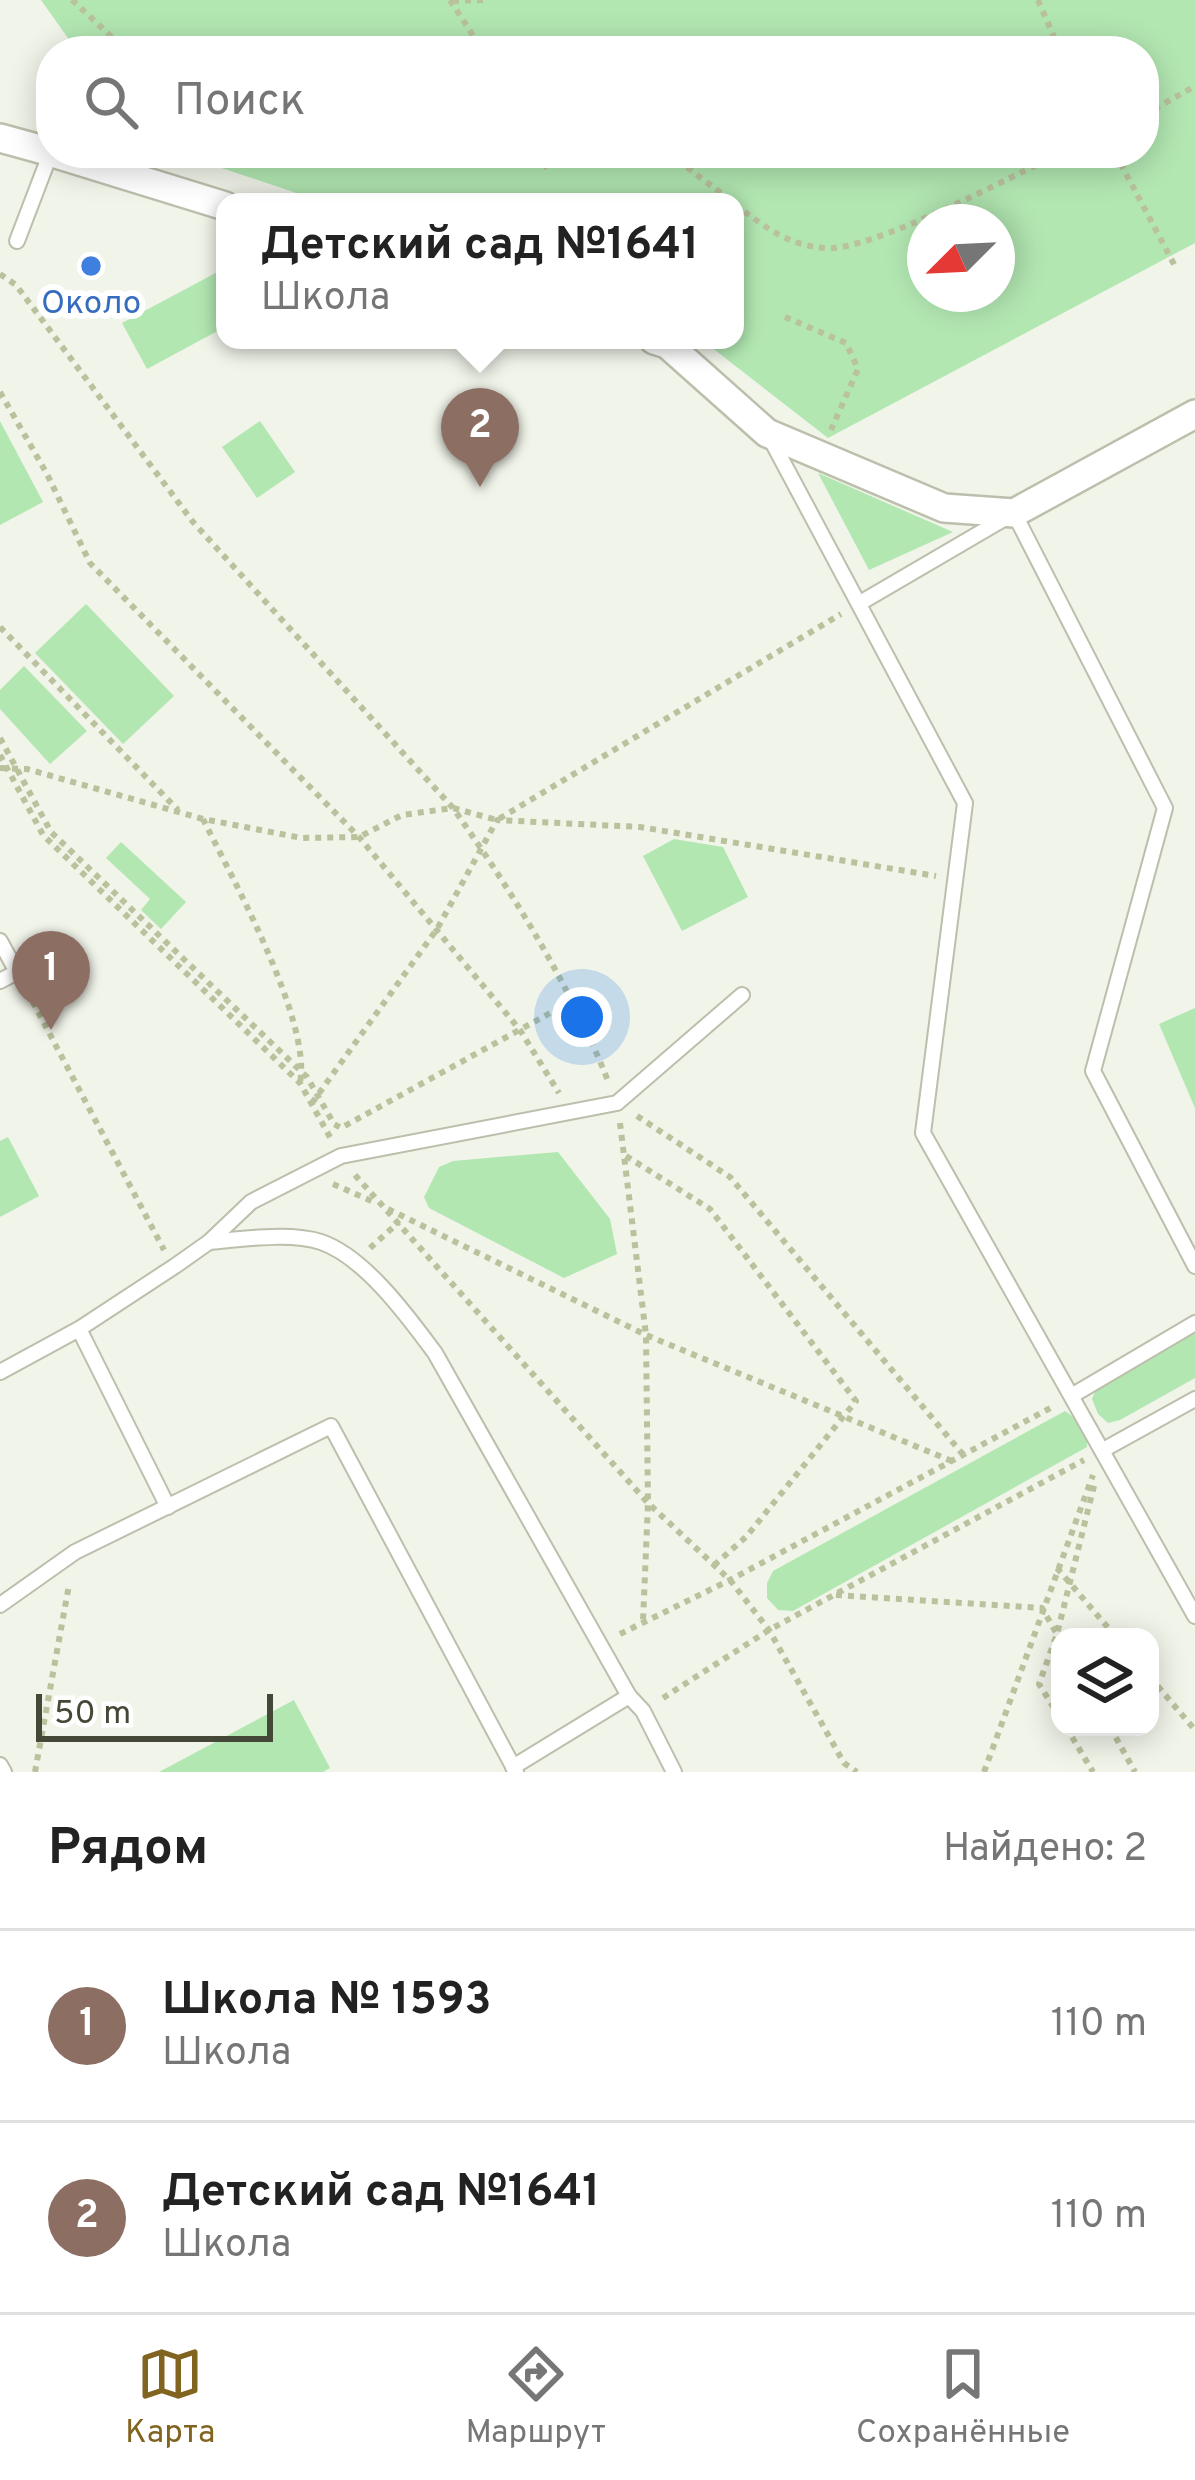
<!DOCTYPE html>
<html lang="ru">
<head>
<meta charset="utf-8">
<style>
  :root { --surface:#fff; --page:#f2f2f2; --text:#222; --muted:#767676; --line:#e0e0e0; --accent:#816420 }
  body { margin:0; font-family:Overpass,sans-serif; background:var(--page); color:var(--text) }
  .controls { position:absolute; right:36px; bottom:36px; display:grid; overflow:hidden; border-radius:24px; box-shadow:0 6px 30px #0003 }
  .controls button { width:108px; height:108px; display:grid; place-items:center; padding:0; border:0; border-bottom:3px solid var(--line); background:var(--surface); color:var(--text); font:60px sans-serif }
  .compass { position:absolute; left:907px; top:204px; width:108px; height:108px; border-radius:50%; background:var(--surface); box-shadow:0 6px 30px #0003; rotate:246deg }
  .scale { position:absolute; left:36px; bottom:30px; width:237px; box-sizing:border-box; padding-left:12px; border:6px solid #454737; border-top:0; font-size:33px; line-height:42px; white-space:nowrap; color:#454737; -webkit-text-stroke:9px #fff; paint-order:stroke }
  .you { position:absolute; left:582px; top:1017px; width:42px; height:42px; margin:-30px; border:9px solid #fff; border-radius:50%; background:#1a73e8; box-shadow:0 0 0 18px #1a73e833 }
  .badge { display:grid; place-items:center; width:78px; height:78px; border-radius:50%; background:var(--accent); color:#fff; font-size:39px; font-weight:700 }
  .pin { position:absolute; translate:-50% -99px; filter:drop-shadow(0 3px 6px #0008) }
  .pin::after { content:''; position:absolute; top:63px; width:42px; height:36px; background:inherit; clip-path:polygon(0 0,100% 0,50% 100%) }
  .popup { position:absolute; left:216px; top:193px; width:528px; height:156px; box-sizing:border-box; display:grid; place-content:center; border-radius:24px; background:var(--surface); filter:drop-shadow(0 3px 9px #0005); font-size:39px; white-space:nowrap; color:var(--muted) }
  .popup b { font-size:45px; color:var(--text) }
  .popup::after { content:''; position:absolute; left:50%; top:100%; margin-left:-24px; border:24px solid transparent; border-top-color:var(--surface) }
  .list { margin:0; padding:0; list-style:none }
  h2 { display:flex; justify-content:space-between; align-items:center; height:156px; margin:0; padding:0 48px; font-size:51px }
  h2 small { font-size:39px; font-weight:400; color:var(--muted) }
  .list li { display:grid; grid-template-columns:78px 1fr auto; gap:36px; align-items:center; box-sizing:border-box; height:192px; padding:0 48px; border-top:3px solid var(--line) }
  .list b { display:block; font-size:45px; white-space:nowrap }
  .list p { margin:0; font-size:39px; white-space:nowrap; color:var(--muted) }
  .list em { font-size:39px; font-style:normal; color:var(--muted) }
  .icon { flex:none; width:66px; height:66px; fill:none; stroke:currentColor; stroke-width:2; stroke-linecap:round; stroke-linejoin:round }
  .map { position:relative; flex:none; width:1195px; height:1772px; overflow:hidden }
  .search { position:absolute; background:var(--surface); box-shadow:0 6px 30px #0003; left:36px; right:36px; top:36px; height:132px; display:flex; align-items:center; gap:30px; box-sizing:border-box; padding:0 42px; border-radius:48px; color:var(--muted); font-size:45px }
  .sheet { height:540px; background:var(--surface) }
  nav { display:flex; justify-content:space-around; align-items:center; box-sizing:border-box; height:168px; border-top:3px solid var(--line); background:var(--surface); font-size:33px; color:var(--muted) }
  nav a { display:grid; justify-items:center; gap:6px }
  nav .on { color:var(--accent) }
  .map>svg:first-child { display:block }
  .green { fill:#b2e7b2; fill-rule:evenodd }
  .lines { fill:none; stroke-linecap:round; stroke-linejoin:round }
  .service-casing { stroke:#bbbfab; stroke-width:18 }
  .minor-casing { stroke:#bbbfab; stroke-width:32 }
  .path { stroke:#bac19d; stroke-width:6; stroke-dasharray:6 6; stroke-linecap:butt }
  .service { stroke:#fff; stroke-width:14 }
  .minor { stroke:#fff; stroke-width:27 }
  .shop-dot { fill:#3f7fe0; stroke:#fff; stroke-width:4.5 }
  .labels { text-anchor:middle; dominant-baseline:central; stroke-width:12; stroke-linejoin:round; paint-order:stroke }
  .shop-label { font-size:33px; fill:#366cbe; stroke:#fff }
</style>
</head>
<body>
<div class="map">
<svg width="1195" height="1772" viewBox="0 0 1195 1772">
  <rect width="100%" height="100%" fill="#f1f4e9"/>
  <!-- green -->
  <g class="green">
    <path d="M 41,0 L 1195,0 L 1195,243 L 828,438 L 702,340 L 735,340 L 735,202 L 323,202 L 177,153 L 1144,153 L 1144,51 L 77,51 ZM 925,222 L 997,222 L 997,294 L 925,294 Z"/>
    <path d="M 225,268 L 225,327 L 147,369 L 122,323 Z"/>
    <path d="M 0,421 L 43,502 L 0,525 Z"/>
    <path d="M 260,421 L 295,472 L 257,498 L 222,447 Z"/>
    <path d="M 818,473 L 953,532 L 869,570 Z"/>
    <path d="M 86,604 L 174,696 L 123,744 L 35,653 Z"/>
    <path d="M 24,666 L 87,731 L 50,764 L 0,709 L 0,690 Z"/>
    <path d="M 674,839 L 723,847 L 748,897 L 682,931 L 643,856 Z"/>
    <path d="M 121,842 L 186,902 L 161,929 L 141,910 L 150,899 L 106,858 Z"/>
    <path d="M 1195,1008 L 1195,1108 L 1159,1024 Z"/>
    <path d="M 8,1137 L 39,1196 L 0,1217 L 0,1141 Z"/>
    <path d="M 558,1152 L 610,1219 L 617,1254 L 564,1278 L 429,1208 L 424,1197 L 439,1167 L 453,1161 Z"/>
    <path d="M 1195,1333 L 1195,1378 L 1120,1420 L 1108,1423 L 1098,1414 L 1092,1399 L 1097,1387 Z"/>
    <path d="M 1065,1411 C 1079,1420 1088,1430 1087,1447 L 793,1611 L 778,1610 L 767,1598 L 767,1583 L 773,1571 Z"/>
    <path d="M 294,1700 L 330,1768 L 323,1772 L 159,1772 Z"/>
  </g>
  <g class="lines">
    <!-- service casing -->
    <g class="service-casing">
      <g id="service">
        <path d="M 17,241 L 51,152"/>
        <path d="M 769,436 L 965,803 L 923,1133 L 1195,1616"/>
        <path d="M 860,603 L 1014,513 L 1165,808 L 1093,1071 L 1195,1266"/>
        <path d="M 0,941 L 17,972 L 0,981"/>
        <path d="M 209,1242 C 241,1239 291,1232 321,1242 C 365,1257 409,1318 435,1353 L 629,1696 L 643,1711 L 674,1772"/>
        <path d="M 79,1329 L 168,1507"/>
        <path d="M 0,1372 L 79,1329 L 175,1266 L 209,1242 L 251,1202 L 341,1156 L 617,1103 L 742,995"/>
        <path d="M 1073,1395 L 1195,1323"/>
        <path d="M 1103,1450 L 1195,1399"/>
        <path d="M 0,1605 L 75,1552 L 331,1426 L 516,1772"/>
        <path d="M 0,1765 L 4,1772"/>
        <path d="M 513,1767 L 629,1696"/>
      </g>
    </g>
    <!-- minor casing -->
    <g class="minor-casing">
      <g id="minor">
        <path d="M 0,138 L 51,152"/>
        <path d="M 53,153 L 225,206"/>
        <path d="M 654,340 L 667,344 L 767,433 L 944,508 L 1014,513 L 1195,414"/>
      </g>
    </g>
    <!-- path -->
    <g class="path">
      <path d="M 72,0 L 127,51"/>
      <path d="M 450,0 L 483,51"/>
      <path d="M 1038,0 L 1060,51"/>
      <path d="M 453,1 L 484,0"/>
      <path d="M 1144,115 L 1195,86"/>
      <path d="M 538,153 L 549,171"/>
      <path d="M 668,153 L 733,202"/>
      <path d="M 1115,153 L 1175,266"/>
      <path d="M 735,204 C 763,226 787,245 824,248 C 869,253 1013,175 1062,153"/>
      <path d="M 0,274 L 16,285 L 193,522 L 453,808 C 513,893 570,985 608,1081"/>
      <path d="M 785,317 L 846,343 L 858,369 L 831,430"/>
      <path d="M 0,392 L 47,474 L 90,563 L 359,837 L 520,1030 L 559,1093"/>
      <path d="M 0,627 L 178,810"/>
      <path d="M 0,738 L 51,832 L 307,1077 L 334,1124 L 341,1128 L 572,1001"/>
      <path d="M 0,755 L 43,835 L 300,1083 L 331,1139"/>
      <path d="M 0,768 L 27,769 L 203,819 L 302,838 L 359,837 L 402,815 L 453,808 L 497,820 L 841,614"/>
      <path d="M 203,819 C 232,878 312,1021 300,1083"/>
      <path d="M 27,991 L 164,1250"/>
      <path d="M 312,1103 L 437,929 L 497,820 L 640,827 L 936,876"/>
      <path d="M 637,1116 L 730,1177 L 965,1457"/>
      <path d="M 620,1123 L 646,1335 L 648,1503 L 643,1621"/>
      <path d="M 626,1156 L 710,1209 L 856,1401 L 746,1537 L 713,1566"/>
      <path d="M 355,1175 L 648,1503 L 730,1580 L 769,1630 L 844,1763 L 857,1772"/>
      <path d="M 333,1184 L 376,1203"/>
      <path d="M 388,1209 L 646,1335 L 954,1462"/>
      <path d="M 370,1248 L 399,1222"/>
      <path d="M 1057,1568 L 1116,1637"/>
      <path d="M 836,1595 L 1042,1608 L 1058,1636"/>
      <path d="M 620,1634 L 730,1580 L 1054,1406"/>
      <path d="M 1150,1677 L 1195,1730"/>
      <path d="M 663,1698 L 769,1630 L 1084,1460"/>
      <path d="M 1060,1718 L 1039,1684 L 1057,1634 L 1095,1482"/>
      <path d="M 1066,1727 L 1093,1772"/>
      <path d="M 1110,1727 L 1135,1772"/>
      <path d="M 35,1772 L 69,1585"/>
      <path d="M 984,1772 L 1093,1475"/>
    </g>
    <!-- service -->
    <use href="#service" class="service"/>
    <!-- minor -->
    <use href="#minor" class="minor"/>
  </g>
  <!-- markers -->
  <circle class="shop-dot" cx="91" cy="266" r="12"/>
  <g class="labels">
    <!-- shop labels -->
    <g class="shop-label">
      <text x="91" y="305">Около</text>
    </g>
  </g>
</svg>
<div class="controls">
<button><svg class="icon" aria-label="layers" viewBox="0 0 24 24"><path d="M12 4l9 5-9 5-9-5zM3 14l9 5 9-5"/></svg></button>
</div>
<svg class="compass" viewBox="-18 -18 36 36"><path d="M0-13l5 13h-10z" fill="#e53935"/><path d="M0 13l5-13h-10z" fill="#767676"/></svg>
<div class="scale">50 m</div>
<div class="you"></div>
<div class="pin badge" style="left:51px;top:1030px;background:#8d6e63">1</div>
<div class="pin badge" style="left:480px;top:487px;background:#8d6e63">2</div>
<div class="popup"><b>Детский сад №1641</b>Школа</div>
<div class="search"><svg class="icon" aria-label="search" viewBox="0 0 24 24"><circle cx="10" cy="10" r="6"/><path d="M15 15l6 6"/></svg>Поиск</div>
</div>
<section class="sheet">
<h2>Рядом<small>Найдено: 2</small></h2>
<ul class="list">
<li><span class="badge" style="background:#8d6e63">1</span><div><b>Школа № 1593</b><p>Школа</p></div><em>110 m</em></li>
<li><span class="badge" style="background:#8d6e63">2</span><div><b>Детский сад №1641</b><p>Школа</p></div><em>110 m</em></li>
</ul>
</section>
<nav>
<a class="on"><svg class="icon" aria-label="map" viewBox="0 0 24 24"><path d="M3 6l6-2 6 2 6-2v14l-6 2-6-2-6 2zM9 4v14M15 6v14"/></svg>Карта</a>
<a><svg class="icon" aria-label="directions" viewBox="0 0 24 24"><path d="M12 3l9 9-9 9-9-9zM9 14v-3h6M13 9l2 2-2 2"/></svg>Маршрут</a>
<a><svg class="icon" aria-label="saved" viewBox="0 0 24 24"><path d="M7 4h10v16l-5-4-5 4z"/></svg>Сохранённые</a>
</nav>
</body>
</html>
